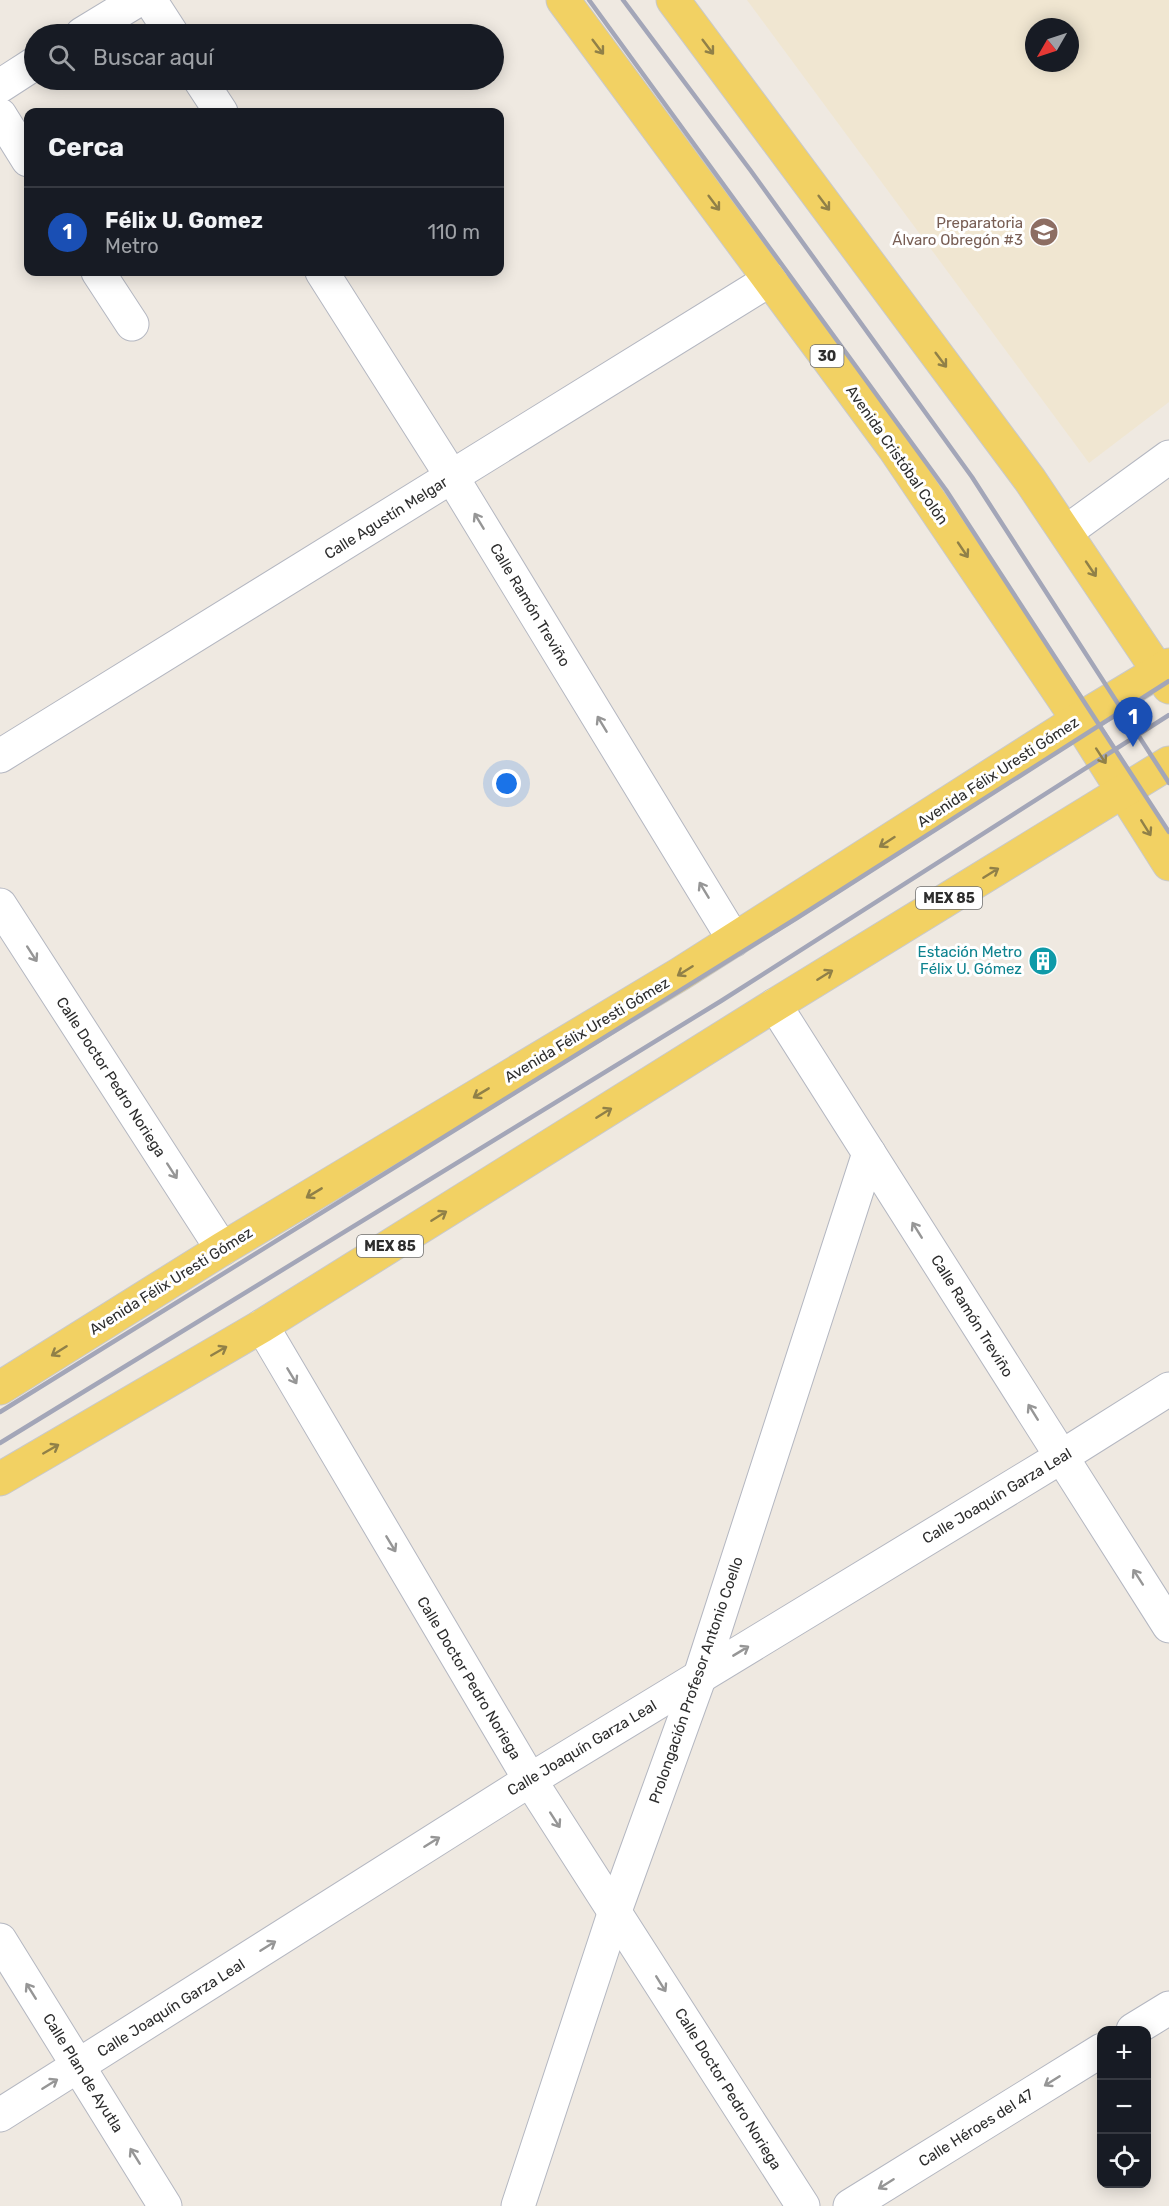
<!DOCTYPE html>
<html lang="es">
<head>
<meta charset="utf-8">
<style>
  :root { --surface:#171b24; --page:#242831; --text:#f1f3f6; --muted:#9ea1a6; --line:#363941; --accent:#4264fb }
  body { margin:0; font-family:Rubik,sans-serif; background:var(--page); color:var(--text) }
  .controls { position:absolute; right:18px; bottom:18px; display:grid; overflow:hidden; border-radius:12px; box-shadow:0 3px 15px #0003 }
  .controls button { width:54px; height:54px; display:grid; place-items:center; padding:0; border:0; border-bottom:2px solid var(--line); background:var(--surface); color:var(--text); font:30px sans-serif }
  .compass { position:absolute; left:1025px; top:18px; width:54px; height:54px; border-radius:50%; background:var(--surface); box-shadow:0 3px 15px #0003; rotate:231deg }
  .you { position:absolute; left:507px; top:784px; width:21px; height:21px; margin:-15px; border:4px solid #fff; border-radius:50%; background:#1a73e8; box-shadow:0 0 0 9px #1a73e833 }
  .badge { display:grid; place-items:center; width:39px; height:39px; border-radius:50%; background:var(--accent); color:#fff; font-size:20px; font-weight:700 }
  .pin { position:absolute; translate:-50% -50px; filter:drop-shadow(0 2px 3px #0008) }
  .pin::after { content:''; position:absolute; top:32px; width:21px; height:18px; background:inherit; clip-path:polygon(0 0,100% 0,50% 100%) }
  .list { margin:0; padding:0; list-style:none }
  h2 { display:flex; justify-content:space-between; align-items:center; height:78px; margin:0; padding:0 24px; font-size:26px }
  h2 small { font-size:20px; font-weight:400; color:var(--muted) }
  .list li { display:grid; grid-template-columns:39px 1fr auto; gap:18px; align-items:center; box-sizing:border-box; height:90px; padding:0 24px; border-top:2px solid var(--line) }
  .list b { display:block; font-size:22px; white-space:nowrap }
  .list p { margin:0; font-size:20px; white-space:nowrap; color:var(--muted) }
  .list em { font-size:20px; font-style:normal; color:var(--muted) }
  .icon { flex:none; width:33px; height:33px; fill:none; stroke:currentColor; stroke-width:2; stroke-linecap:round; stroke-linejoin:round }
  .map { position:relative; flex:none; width:1169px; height:2206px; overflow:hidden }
  .search { position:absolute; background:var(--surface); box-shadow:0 3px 15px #0003; left:24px; top:24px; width:480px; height:66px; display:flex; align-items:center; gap:15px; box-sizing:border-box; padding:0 21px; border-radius:33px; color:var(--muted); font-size:22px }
  .panel { position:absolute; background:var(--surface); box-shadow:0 3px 15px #0003; left:24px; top:108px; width:480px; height:168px; border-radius:12px }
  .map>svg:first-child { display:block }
  .education { fill:#f0e6d1; fill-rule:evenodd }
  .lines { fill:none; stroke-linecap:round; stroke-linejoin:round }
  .minor-casing { stroke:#b4b7c1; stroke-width:35 }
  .major-casing { stroke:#c9c9c9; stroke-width:35 }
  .minor { stroke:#fff; stroke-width:33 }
  .major { stroke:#f2d163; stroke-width:33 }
  .rail { stroke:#a3a6b8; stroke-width:4.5 }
  .oneway { stroke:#908048 }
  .oneway2 { stroke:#969696 }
  .labels { text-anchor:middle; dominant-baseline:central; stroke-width:6; stroke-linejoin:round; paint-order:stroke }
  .shield { fill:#fff; stroke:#6d6d6d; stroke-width:1.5 }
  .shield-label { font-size:14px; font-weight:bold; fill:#2e2e2e }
  .education-label { font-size:15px; fill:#785e54; stroke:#fff; text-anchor:end }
  .street-label { font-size:15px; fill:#2e2e2e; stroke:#fff }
  .culture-label { font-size:15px; fill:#0d838f; stroke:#fff; text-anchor:end }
</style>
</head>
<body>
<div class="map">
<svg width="1169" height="2206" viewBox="0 0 1169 2206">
  <rect width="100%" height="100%" fill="#efe9e1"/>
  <!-- education -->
  <path class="education" d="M 747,0 L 1169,0 L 1169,402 L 1089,463 ZM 1034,27 L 1070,27 L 1070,63 L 1034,63 Z"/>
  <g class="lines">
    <!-- minor casing -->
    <g class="minor-casing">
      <g id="minor">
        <path d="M 150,0 L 172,34"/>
        <path d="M 82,34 L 138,0"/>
        <path d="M 200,80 L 221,112"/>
        <path d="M 0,86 L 34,64"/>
        <path d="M 0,115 L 28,160"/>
        <path d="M 98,272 L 132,324"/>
        <path d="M 322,272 L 452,477 L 734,940"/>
        <path d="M 1066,532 L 1169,457"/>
        <path d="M 0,756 L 771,279"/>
        <path d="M 0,905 L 222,1249"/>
        <path d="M 775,1005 L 1169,1626"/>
        <path d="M 262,1326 L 530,1780 L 803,2206"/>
        <path d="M 0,1940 L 165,2206"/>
        <path d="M 1133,2030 L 1169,2008"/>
        <path d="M 0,2115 L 530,1780 L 1061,1457 L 1169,1389"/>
        <path d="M 518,2206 L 615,1911 L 700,1676 L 869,1153"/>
        <path d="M 850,2206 L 1102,2050"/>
      </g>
    </g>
    <!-- major casing -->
    <g class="major-casing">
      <g id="major">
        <path d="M 563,0 L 894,448 L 1078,720 L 1169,864"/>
        <path d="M 673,0 L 1030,480 L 1169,687"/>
        <path d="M 0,1388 L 222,1249 L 680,974 L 1078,720 L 1169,665"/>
        <path d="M 0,1479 L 262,1326 L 775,1005 L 1169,763"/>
      </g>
    </g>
    <!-- minor -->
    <use href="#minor" class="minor"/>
    <!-- major -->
    <use href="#major" class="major"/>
    <!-- rail -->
    <g class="rail">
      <path d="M 589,0 L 946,490 L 1169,832"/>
      <path d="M 623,0 L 751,171 L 972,477 L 1169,783"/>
      <path d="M 0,1412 L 797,918 L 1169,681"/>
      <path d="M 0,1443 L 721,1001 L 1169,715"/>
    </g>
  </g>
  <!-- one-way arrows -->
  <defs><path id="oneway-shaft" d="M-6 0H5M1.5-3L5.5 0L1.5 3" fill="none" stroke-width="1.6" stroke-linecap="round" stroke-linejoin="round" transform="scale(1.5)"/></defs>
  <g class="oneway">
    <use href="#oneway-shaft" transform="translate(598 47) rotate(53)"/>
    <use href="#oneway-shaft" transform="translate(708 47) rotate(53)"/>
    <use href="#oneway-shaft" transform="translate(714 203) rotate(53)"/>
    <use href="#oneway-shaft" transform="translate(824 203) rotate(53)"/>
    <use href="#oneway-shaft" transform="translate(941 360) rotate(53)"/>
    <use href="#oneway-shaft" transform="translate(963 550) rotate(56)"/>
    <use href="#oneway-shaft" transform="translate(1091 569) rotate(56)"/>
    <use href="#oneway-shaft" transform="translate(1101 756) rotate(57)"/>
    <use href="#oneway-shaft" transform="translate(1146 828) rotate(58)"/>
    <use href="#oneway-shaft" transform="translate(887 842) rotate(147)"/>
    <use href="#oneway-shaft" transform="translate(991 873) rotate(-32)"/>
    <use href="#oneway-shaft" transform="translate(685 971) rotate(148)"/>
    <use href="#oneway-shaft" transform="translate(825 975) rotate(-32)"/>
    <use href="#oneway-shaft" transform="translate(481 1093) rotate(149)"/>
    <use href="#oneway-shaft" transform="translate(604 1113) rotate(-32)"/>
    <use href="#oneway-shaft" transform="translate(314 1193) rotate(149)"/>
    <use href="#oneway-shaft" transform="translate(439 1216) rotate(-32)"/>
    <use href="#oneway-shaft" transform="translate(59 1351) rotate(148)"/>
    <use href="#oneway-shaft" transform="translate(219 1351) rotate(-30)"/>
    <use href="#oneway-shaft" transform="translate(51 1449) rotate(-30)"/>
  </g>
  <g class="oneway2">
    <use href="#oneway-shaft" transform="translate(479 521) rotate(-121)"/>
    <use href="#oneway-shaft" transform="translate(602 724) rotate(-121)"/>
    <use href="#oneway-shaft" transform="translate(704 890) rotate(-121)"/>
    <use href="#oneway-shaft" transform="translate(32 954) rotate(57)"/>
    <use href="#oneway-shaft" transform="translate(172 1171) rotate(57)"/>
    <use href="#oneway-shaft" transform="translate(917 1230) rotate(-122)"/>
    <use href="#oneway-shaft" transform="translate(292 1376) rotate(59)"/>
    <use href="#oneway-shaft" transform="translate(1033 1412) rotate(-122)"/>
    <use href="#oneway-shaft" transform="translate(391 1544) rotate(59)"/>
    <use href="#oneway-shaft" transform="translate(1138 1577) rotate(-123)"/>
    <use href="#oneway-shaft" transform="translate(741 1651) rotate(-31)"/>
    <use href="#oneway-shaft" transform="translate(555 1820) rotate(57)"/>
    <use href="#oneway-shaft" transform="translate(432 1842) rotate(-32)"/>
    <use href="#oneway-shaft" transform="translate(268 1946) rotate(-32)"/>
    <use href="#oneway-shaft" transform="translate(661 1984) rotate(58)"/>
    <use href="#oneway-shaft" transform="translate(31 1991) rotate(-122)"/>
    <use href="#oneway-shaft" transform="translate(1052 2081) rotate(148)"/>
    <use href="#oneway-shaft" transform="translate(50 2084) rotate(-32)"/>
    <use href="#oneway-shaft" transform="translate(135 2156) rotate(-122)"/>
    <use href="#oneway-shaft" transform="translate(886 2184) rotate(148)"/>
  </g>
  <!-- icons -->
  <defs>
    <g id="university-disc" transform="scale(1.5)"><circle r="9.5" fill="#8d6e63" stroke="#fff"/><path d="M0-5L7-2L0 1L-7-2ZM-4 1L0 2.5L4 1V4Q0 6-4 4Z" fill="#fff"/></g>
    <g id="building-disc" transform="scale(1.5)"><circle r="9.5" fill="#0f9aa8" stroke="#fff"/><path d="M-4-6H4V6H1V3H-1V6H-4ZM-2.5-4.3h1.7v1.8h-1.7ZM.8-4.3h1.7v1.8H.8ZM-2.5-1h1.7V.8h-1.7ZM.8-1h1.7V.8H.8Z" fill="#fff"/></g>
  </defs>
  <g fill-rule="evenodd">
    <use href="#university-disc" x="1044" y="232"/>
    <use href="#building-disc" x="1043" y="961"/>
  </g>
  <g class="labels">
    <!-- shield labels -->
    <g class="shield">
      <rect x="810.5" y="345" width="33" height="22" rx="4.5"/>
      <rect x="916" y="887" width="66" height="22" rx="4.5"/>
      <rect x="357" y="1235" width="66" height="22" rx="4.5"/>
    </g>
    <g class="shield-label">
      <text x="827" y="356">30</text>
      <text x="949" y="898">MEX 85</text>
      <text x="390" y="1246">MEX 85</text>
    </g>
    <!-- education labels -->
    <g class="education-label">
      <text x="1023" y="223">Preparatoria<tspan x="1023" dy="17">Álvaro Obregón #3</tspan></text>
    </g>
    <!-- street labels -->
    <g class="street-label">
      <text transform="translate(897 455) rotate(55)">Avenida Cristóbal Colón</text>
      <text transform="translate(386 518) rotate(-32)">Calle Agustín Melgar</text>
      <text transform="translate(530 605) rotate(59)">Calle Ramón Treviño</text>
      <text transform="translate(998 772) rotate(-33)">Avenida Félix Uresti Gómez</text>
      <text transform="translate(587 1030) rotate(-31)">Avenida Félix Uresti Gómez</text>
      <text transform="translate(111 1077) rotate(57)">Calle Doctor Pedro Noriega</text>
      <text transform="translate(171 1281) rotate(-32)">Avenida Félix Uresti Gómez</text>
      <text transform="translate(972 1316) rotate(58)">Calle Ramón Treviño</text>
      <text transform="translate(997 1496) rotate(-31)">Calle Joaquín Garza Leal</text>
      <text transform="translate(469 1678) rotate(59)">Calle Doctor Pedro Noriega</text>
      <text transform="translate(696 1680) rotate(-71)">Prolongación Profesor Antonio Coello</text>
      <text transform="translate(582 1748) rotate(-31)">Calle Joaquín Garza Leal</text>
      <text transform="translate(171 2008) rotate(-32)">Calle Joaquín Garza Leal</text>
      <text transform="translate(83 2073) rotate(58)">Calle Plan de Ayutla</text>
      <text transform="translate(728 2089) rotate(58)">Calle Doctor Pedro Noriega</text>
      <text transform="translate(976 2128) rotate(-32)">Calle Héroes del 47</text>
    </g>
    <!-- culture labels -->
    <g class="culture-label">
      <text x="1022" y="952">Estación Metro<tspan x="1022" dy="17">Félix U. Gómez</tspan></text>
    </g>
  </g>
</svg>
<div class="controls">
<button>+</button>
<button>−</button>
<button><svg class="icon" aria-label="locate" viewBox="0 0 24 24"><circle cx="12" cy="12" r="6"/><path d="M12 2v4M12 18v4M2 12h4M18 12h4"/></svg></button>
</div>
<svg class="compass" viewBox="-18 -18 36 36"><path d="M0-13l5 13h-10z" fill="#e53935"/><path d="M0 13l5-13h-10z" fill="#9ea1a6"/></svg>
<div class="you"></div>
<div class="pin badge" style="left:1133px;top:747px;background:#1a4fb4">1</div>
<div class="search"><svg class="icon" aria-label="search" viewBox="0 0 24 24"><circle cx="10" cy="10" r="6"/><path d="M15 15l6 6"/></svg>Buscar aquí</div>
<section class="panel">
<h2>Cerca<small></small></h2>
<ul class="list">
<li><span class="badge" style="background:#1a4fb4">1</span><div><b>Félix U. Gomez</b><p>Metro</p></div><em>110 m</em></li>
</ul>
</section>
</div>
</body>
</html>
